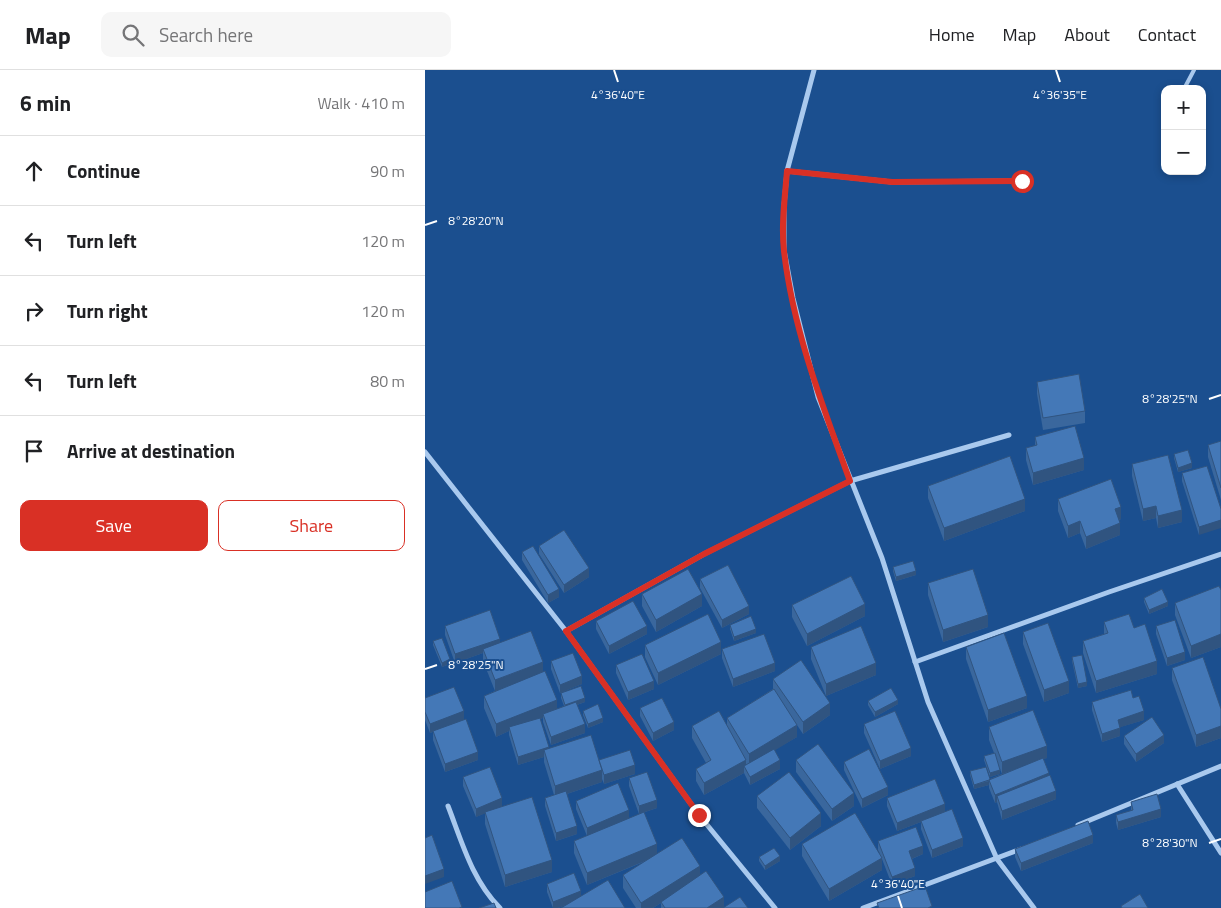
<!DOCTYPE html>
<html lang="en">
<head>
<meta charset="utf-8">
<style>
  :root { --surface:#fff; --page:#f6f6f6; --text:#202124; --muted:#757577; --line:#e0e0e0; --accent:#d93025 }
  body { margin:0; font-family:"Titillium Web",sans-serif; background:var(--page); color:var(--text) }
  .controls { position:absolute; right:15px; top:15px; display:grid; overflow:hidden; border-radius:10px; box-shadow:0 2px 8px #0003 }
  .controls button { width:45px; height:45px; display:grid; place-items:center; padding:0; border:0; border-bottom:1px solid var(--line); background:var(--surface); color:var(--text); font:25px sans-serif }
  .stop { position:absolute; width:15px; height:15px; margin:-11px; border:4px solid #d93025; border-radius:50%; background:#fff }
  .stop.end { background:#d93025; border-color:#fff; box-shadow:0 1px 5px #0008 }
  .list { margin:0; padding:0; list-style:none }
  h2 { display:flex; justify-content:space-between; align-items:center; height:65px; margin:0; padding:0 20px; font-size:21px }
  h2 small { font-size:16px; font-weight:400; color:var(--muted) }
  .list li { display:grid; grid-template-columns:32px 1fr auto; gap:15px; align-items:center; box-sizing:border-box; height:70px; padding:0 20px; border-top:1px solid var(--line) }
  .list b { display:block; font-size:19px; white-space:nowrap }
  .list em { font-size:16px; font-style:normal; color:var(--muted) }
  .actions { display:flex; gap:10px; padding:15px 20px }
  .actions a { flex:1; padding:11px 0; border:1px solid var(--accent); border-radius:10px; text-align:center; font-size:18px; color:var(--accent) }
  .actions .main { background:var(--accent); color:#fff }
  .icon { flex:none; width:28px; height:28px; fill:none; stroke:currentColor; stroke-width:2; stroke-linecap:round; stroke-linejoin:round }
  .map { position:relative; flex:none; width:796px; height:838px; overflow:hidden }
  header { display:flex; align-items:center; gap:30px; box-sizing:border-box; height:70px; padding:0 25px; background:var(--surface); border-bottom:1px solid var(--line) }
  header strong { font-size:24px }
  nav { display:flex; gap:28px; margin-inline-start:auto; font-size:18px }
  .search { width:350px; height:45px; background:var(--page); display:flex; align-items:center; gap:12px; box-sizing:border-box; padding:0 18px; border-radius:10px; color:var(--muted); font-size:19px }
  main { display:flex }
  aside { flex:1; background:var(--surface) }
  .map>svg:first-child { display:block }
  .lines { fill:none; stroke-linecap:round; stroke-linejoin:round }
  .service { stroke:#a9c9ee; stroke-width:4 }
  .minor { stroke:#a9c9ee; stroke-width:5 }
  .wall { fill:#3a679d }
  .shaded-wall { fill:#305480 }
  .building { fill:#4478b7; stroke:#305480 }
  .route { stroke:#d93025; stroke-width:6 }
  .ticks { fill:none; stroke:#fff; stroke-width:2 }
  .ticks-label { font-size:12px; text-anchor:middle; fill:#fff; stroke:#1b4f8f; stroke-width:4; stroke-linejoin:round; paint-order:stroke }
</style>
</head>
<body>
<header>
<strong>Map</strong>
<div class="search"><svg class="icon" aria-label="search" viewBox="0 0 24 24"><circle cx="10" cy="10" r="6"/><path d="M15 15l6 6"/></svg>Search here</div>
<nav><a>Home</a><a>Map</a><a>About</a><a>Contact</a></nav>
</header>
<main>
<aside>
<h2>6 min<small>Walk · 410 m</small></h2>
<ul class="list">
<li><svg class="icon" aria-label="ahead" viewBox="0 0 24 24"><path d="M12 20V5M6 11l6-6 6 6"/></svg><div><b>Continue</b></div><em>90 m</em></li>
<li><svg class="icon" aria-label="left" viewBox="0 0 24 24"><path d="M17 20v-9H6M10 6l-5 5 5 5"/></svg><div><b>Turn left</b></div><em>120 m</em></li>
<li><svg class="icon" aria-label="right" viewBox="0 0 24 24"><path d="M7 20v-9h11M14 6l5 5-5 5"/></svg><div><b>Turn right</b></div><em>120 m</em></li>
<li><svg class="icon" aria-label="left" viewBox="0 0 24 24"><path d="M17 20v-9H6M10 6l-5 5 5 5"/></svg><div><b>Turn left</b></div><em>80 m</em></li>
<li><svg class="icon" aria-label="arrive" viewBox="0 0 24 24"><path d="M6 21V4h12l-3 4 3 4H6"/></svg><div><b>Arrive at destination</b></div></li>
</ul>
<div class="actions"><a class="main">Save</a><a>Share</a></div>
</aside>
<div class="map">
<svg width="796" height="838" viewBox="0 0 796 838">
  <rect width="100%" height="100%" fill="#1b4f8f"/>
  <g class="lines">
    <!-- service -->
    <path class="service" d="M 759,19 L 769,0"/>
    <!-- minor -->
    <g class="minor">
      <path d="M 389,0 L 362,101 L 359,136 L 359,180 L 368,228 L 393,327 L 457,488 L 503,632 L 572,789 L 609,838"/>
      <path d="M 362,101 L 467,112 L 597,111"/>
      <path d="M 0,382 L 141,561 L 274,745 L 350,838"/>
      <path d="M 141,561 L 279,484 L 425,411 L 584,365"/>
      <path d="M 490,592 L 684,522 L 796,484"/>
      <path d="M 752,714 L 796,783"/>
      <path d="M 23,736 C 37,772 47,810 75,838"/>
      <path d="M 653,755 L 796,696"/>
      <path d="M 438,838 L 596,779"/>
    </g>
  </g>
  <!-- wall -->
  <g class="wall">
    <path d="M 612,312 L 660,341 L 660,353 L 618,360 L 612,324 Z"/>
    <path d="M 610,367 L 659,400 L 608,415 L 601,390 L 601,378 L 610,376 Z"/>
    <path d="M 796,371 L 796,430 L 783,387 L 783,375 Z"/>
    <path d="M 749,384 L 767,398 L 753,402 L 749,388 Z"/>
    <path d="M 707,394 L 757,452 L 733,458 L 731,448 L 718,451 L 707,406 Z"/>
    <path d="M 782,396 L 774,465 L 757,411 L 757,403 Z"/>
    <path d="M 503,416 L 600,441 L 519,471 L 503,428 Z"/>
    <path d="M 633,429 L 696,449 L 694,450 L 695,465 L 661,479 L 655,463 L 643,468 L 633,441 Z"/>
    <path d="M 114,476 L 164,507 L 139,523 L 114,484 Z"/>
    <path d="M 97,482 L 134,527 L 123,533 L 97,490 Z"/>
    <path d="M 468,497 L 491,505 L 471,511 L 468,501 Z"/>
    <path d="M 275,509 L 324,544 L 297,558 L 275,518 Z"/>
    <path d="M 503,513 L 563,557 L 518,572 L 503,525 Z"/>
    <path d="M 796,520 L 796,577 L 766,588 L 750,545 L 750,533 Z"/>
    <path d="M 217,524 L 277,536 L 231,562 L 217,536 Z"/>
    <path d="M 719,528 L 743,536 L 724,544 L 719,532 Z"/>
    <path d="M 367,535 L 440,546 L 382,576 L 367,547 Z"/>
    <path d="M 171,551 L 222,564 L 184,584 L 171,559 Z"/>
    <path d="M 679,552 L 709,558 L 732,604 L 671,623 L 658,583 L 658,571 L 679,564 Z"/>
    <path d="M 305,555 L 331,563 L 309,571 L 305,559 Z"/>
    <path d="M 20,556 L 75,573 L 118,602 L 132,639 L 139,636 L 136,628 L 136,623 L 160,632 L 152,635 L 160,663 L 126,675 L 118,652 L 118,648 L 115,649 L 124,679 L 174,690 L 210,704 L 179,714 L 177,709 L 177,712 L 142,724 L 152,764 L 131,771 L 120,736 L 120,728 L 129,725 L 119,692 L 119,687 L 93,695 L 84,665 L 84,661 L 71,667 L 59,638 L 59,626 L 70,621 L 58,591 L 58,583 L 30,593 L 20,565 Z"/>
    <path d="M 731,556 L 760,590 L 742,596 L 731,564 Z"/>
    <path d="M 598,562 L 644,623 L 619,632 L 598,574 Z"/>
    <path d="M 8,571 L 25,594 L 17,597 L 8,575 Z"/>
    <path d="M 220,575 L 296,584 L 233,615 L 220,587 Z"/>
    <path d="M 386,577 L 451,605 L 401,626 L 386,589 Z"/>
    <path d="M 541,577 L 602,638 L 563,652 L 541,589 Z"/>
    <path d="M 297,579 L 350,601 L 308,617 L 297,588 Z"/>
    <path d="M 647,587 L 662,616 L 653,618 L 647,591 Z"/>
    <path d="M 126,591 L 157,614 L 135,623 L 126,599 Z"/>
    <path d="M 191,595 L 229,619 L 203,630 L 191,603 Z"/>
    <path d="M 747,598 L 796,639 L 796,668 L 771,677 L 747,610 Z"/>
    <path d="M 348,609 L 405,645 L 378,664 L 372,655 L 372,667 L 349,680 L 355,699 L 325,715 L 319,703 L 279,725 L 271,711 L 271,699 L 281,693 L 267,668 L 267,656 L 302,656 L 302,648 L 348,619 Z"/>
    <path d="M 0,628 L 39,650 L 5,663 L 0,650 Z"/>
    <path d="M 708,628 L 719,650 L 695,657 L 695,666 L 677,672 L 667,640 L 667,632 Z"/>
    <path d="M 443,631 L 473,634 L 450,647 L 443,635 Z"/>
    <path d="M 215,638 L 249,660 L 228,671 L 215,646 Z"/>
    <path d="M 158,641 L 178,652 L 163,658 L 158,645 Z"/>
    <path d="M 439,654 L 486,686 L 455,699 L 439,663 Z"/>
    <path d="M 564,657 L 622,688 L 618,689 L 631,729 L 577,750 L 572,732 L 570,733 L 564,718 L 564,715 L 549,719 L 545,705 L 545,701 L 565,709 L 577,704 L 575,699 L 575,704 L 565,707 L 559,690 L 559,686 L 569,683 L 564,670 Z"/>
    <path d="M 8,661 L 53,690 L 20,702 L 8,670 Z"/>
    <path d="M 699,666 L 739,673 L 711,692 L 699,674 Z"/>
    <path d="M 371,690 L 429,736 L 407,751 L 371,702 Z"/>
    <path d="M 419,692 L 463,725 L 437,738 L 419,700 Z"/>
    <path d="M 38,707 L 77,737 L 127,802 L 80,817 L 60,754 L 60,743 L 51,747 L 38,716 Z"/>
    <path d="M 204,708 L 232,738 L 214,744 L 204,716 Z"/>
    <path d="M 332,726 L 396,756 L 365,780 L 332,738 Z"/>
    <path d="M 462,728 L 520,741 L 538,776 L 507,788 L 496,759 L 496,752 L 472,761 L 462,736 Z"/>
    <path d="M 151,731 L 204,749 L 232,784 L 275,806 L 299,838 L 323,838 L 236,838 L 236,833 L 228,838 L 211,838 L 198,818 L 198,805 L 221,791 L 162,815 L 149,783 L 149,771 L 162,766 L 151,739 Z"/>
    <path d="M 706,732 L 736,747 L 693,760 L 691,753 L 691,745 L 706,741 Z"/>
    <path d="M 453,771 L 498,784 L 487,789 L 490,806 L 467,815 L 457,789 L 457,800 L 404,831 L 377,786 L 377,774 L 455,784 L 453,780 Z"/>
    <path d="M 668,773 L 596,801 L 590,787 L 590,779 Z"/>
    <path d="M 334,787 L 355,791 L 340,800 L 334,791 Z"/>
    <path d="M 122,814 L 141,835 L 133,838 L 128,838 L 122,822 Z"/>
  </g>
  <!-- shaded-wall -->
  <g class="shaded-wall">
    <path d="M 659,388 L 659,400 L 608,415 L 608,403 Z"/>
    <path d="M 767,393 L 767,398 L 753,402 L 753,398 Z"/>
    <path d="M 600,429 L 600,441 L 519,471 L 519,458 Z"/>
    <path d="M 731,436 L 731,448 L 718,451 L 718,439 Z"/>
    <path d="M 696,437 L 696,449 L 690,451 L 690,439 Z"/>
    <path d="M 757,440 L 757,452 L 733,458 L 733,446 Z"/>
    <path d="M 796,450 L 796,458 L 774,465 L 774,457 Z"/>
    <path d="M 655,451 L 655,463 L 643,468 L 643,456 Z"/>
    <path d="M 695,453 L 695,465 L 661,479 L 661,467 Z"/>
    <path d="M 164,498 L 164,507 L 139,523 L 139,515 Z"/>
    <path d="M 491,501 L 491,505 L 471,511 L 471,507 Z"/>
    <path d="M 134,519 L 134,527 L 123,533 L 123,525 Z"/>
    <path d="M 277,524 L 277,536 L 231,562 L 231,550 Z"/>
    <path d="M 743,532 L 743,536 L 724,544 L 724,540 Z"/>
    <path d="M 440,534 L 440,546 L 382,576 L 382,564 Z"/>
    <path d="M 324,536 L 324,544 L 297,558 L 297,550 Z"/>
    <path d="M 563,545 L 563,557 L 518,572 L 518,560 Z"/>
    <path d="M 222,556 L 222,564 L 184,584 L 184,576 Z"/>
    <path d="M 331,559 L 331,563 L 309,571 L 309,567 Z"/>
    <path d="M 796,564 L 796,577 L 766,588 L 766,576 Z"/>
    <path d="M 75,569 L 75,577 L 58,579 L 58,583 L 30,593 L 30,584 Z"/>
    <path d="M 296,572 L 296,584 L 233,615 L 233,603 Z"/>
    <path d="M 760,582 L 760,590 L 742,596 L 742,588 Z"/>
    <path d="M 25,589 L 25,594 L 17,597 L 17,593 Z"/>
    <path d="M 732,591 L 732,604 L 671,623 L 671,611 Z"/>
    <path d="M 118,592 L 118,604 L 70,622 L 70,610 Z"/>
    <path d="M 350,593 L 350,601 L 308,617 L 308,609 Z"/>
    <path d="M 451,593 L 451,605 L 401,626 L 401,614 Z"/>
    <path d="M 157,606 L 157,614 L 135,623 L 135,615 Z"/>
    <path d="M 229,611 L 229,619 L 203,630 L 203,622 Z"/>
    <path d="M 644,611 L 644,623 L 619,632 L 619,620 Z"/>
    <path d="M 662,612 L 662,616 L 653,618 L 653,614 Z"/>
    <path d="M 602,626 L 602,638 L 563,652 L 563,640 Z"/>
    <path d="M 160,628 L 160,632 L 140,639 L 140,635 Z"/>
    <path d="M 132,630 L 132,642 L 118,644 L 118,648 L 85,661 L 84,657 L 84,661 L 71,667 L 71,654 Z"/>
    <path d="M 473,630 L 473,634 L 450,647 L 450,642 Z"/>
    <path d="M 405,633 L 405,645 L 378,664 L 378,652 Z"/>
    <path d="M 39,641 L 39,650 L 5,663 L 5,654 Z"/>
    <path d="M 719,641 L 719,650 L 693,658 L 693,650 Z"/>
    <path d="M 178,648 L 178,652 L 163,658 L 163,654 Z"/>
    <path d="M 249,652 L 249,660 L 228,671 L 228,663 Z"/>
    <path d="M 160,654 L 160,663 L 126,675 L 126,667 Z"/>
    <path d="M 372,655 L 372,667 L 324,696 L 324,684 Z"/>
    <path d="M 796,656 L 796,668 L 771,677 L 771,665 Z"/>
    <path d="M 695,658 L 695,666 L 677,672 L 677,664 Z"/>
    <path d="M 739,665 L 739,673 L 711,692 L 711,684 Z"/>
    <path d="M 622,676 L 622,688 L 577,704 L 577,692 Z"/>
    <path d="M 124,677 L 124,685 L 119,680 L 119,687 L 93,695 L 93,687 Z"/>
    <path d="M 486,678 L 486,686 L 455,699 L 455,691 Z"/>
    <path d="M 53,682 L 53,690 L 20,702 L 20,694 Z"/>
    <path d="M 321,690 L 321,700 L 319,696 L 319,703 L 279,725 L 279,713 Z"/>
    <path d="M 355,690 L 355,699 L 325,715 L 325,707 Z"/>
    <path d="M 210,695 L 210,704 L 179,714 L 179,705 Z"/>
    <path d="M 177,700 L 177,712 L 130,728 L 130,716 Z"/>
    <path d="M 575,700 L 575,704 L 565,707 L 565,703 Z"/>
    <path d="M 624,703 L 624,711 L 572,726 L 572,732 L 570,733 L 570,725 Z"/>
    <path d="M 564,711 L 564,715 L 549,719 L 549,715 Z"/>
    <path d="M 463,717 L 463,725 L 437,738 L 437,729 Z"/>
    <path d="M 631,721 L 631,729 L 577,750 L 577,741 Z"/>
    <path d="M 429,723 L 429,736 L 407,751 L 407,739 Z"/>
    <path d="M 77,728 L 77,737 L 51,747 L 51,739 Z"/>
    <path d="M 232,730 L 232,738 L 214,744 L 214,736 Z"/>
    <path d="M 520,734 L 520,743 L 496,751 L 496,752 L 472,761 L 472,753 Z"/>
    <path d="M 736,739 L 736,747 L 693,760 L 693,752 Z"/>
    <path d="M 204,740 L 204,749 L 162,766 L 162,758 Z"/>
    <path d="M 396,743 L 396,756 L 365,780 L 365,768 Z"/>
    <path d="M 152,756 L 152,764 L 131,771 L 131,763 Z"/>
    <path d="M 668,765 L 668,773 L 596,801 L 596,793 Z"/>
    <path d="M 538,768 L 538,776 L 507,788 L 507,780 Z"/>
    <path d="M 232,774 L 232,786 L 162,815 L 162,803 Z"/>
    <path d="M 498,776 L 498,784 L 484,790 L 484,781 Z"/>
    <path d="M 355,786 L 355,791 L 340,800 L 340,796 Z"/>
    <path d="M 457,788 L 457,800 L 404,831 L 404,819 Z"/>
    <path d="M 127,790 L 127,802 L 80,817 L 80,805 Z"/>
    <path d="M 275,796 L 275,808 L 228,838 L 216,838 L 216,833 Z"/>
    <path d="M 490,798 L 490,806 L 467,815 L 467,807 Z"/>
    <path d="M 19,799 L 19,807 L 0,814 L 0,806 Z"/>
    <path d="M 156,821 L 156,829 L 133,838 L 128,838 L 128,832 Z"/>
    <path d="M 299,827 L 299,838 L 282,838 Z"/>
  </g>
  <!-- building -->
  <g class="building">
    <path d="M 654,304 L 660,341 L 618,348 L 612,312 Z"/>
    <path d="M 650,356 L 659,388 L 608,403 L 601,378 L 612,375 L 610,367 Z"/>
    <path d="M 796,371 L 796,418 L 783,375 Z"/>
    <path d="M 763,380 L 767,393 L 753,398 L 749,384 Z"/>
    <path d="M 743,385 L 757,440 L 733,446 L 731,436 L 718,439 L 707,394 Z"/>
    <path d="M 585,386 L 600,429 L 519,458 L 503,416 Z"/>
    <path d="M 782,396 L 796,439 L 796,450 L 774,457 L 757,403 Z"/>
    <path d="M 686,409 L 696,437 L 690,439 L 695,453 L 661,467 L 655,451 L 643,456 L 633,429 Z"/>
    <path d="M 139,460 L 164,498 L 139,515 L 114,476 Z"/>
    <path d="M 108,476 L 134,519 L 123,525 L 97,482 Z"/>
    <path d="M 488,491 L 491,501 L 471,507 L 468,497 Z"/>
    <path d="M 303,495 L 324,536 L 297,550 L 275,509 Z"/>
    <path d="M 263,499 L 277,524 L 231,550 L 217,524 Z"/>
    <path d="M 548,499 L 563,545 L 518,560 L 503,513 Z"/>
    <path d="M 426,506 L 440,534 L 382,564 L 367,535 Z"/>
    <path d="M 794,516 L 796,520 L 796,564 L 766,576 L 750,533 Z"/>
    <path d="M 737,519 L 743,532 L 724,540 L 719,528 Z"/>
    <path d="M 208,531 L 222,556 L 184,576 L 171,551 Z"/>
    <path d="M 65,540 L 75,569 L 30,584 L 20,556 Z"/>
    <path d="M 283,544 L 296,572 L 233,603 L 220,575 Z"/>
    <path d="M 704,544 L 709,558 L 720,554 L 732,591 L 671,611 L 658,571 L 683,563 L 679,552 Z"/>
    <path d="M 326,546 L 331,559 L 309,567 L 305,555 Z"/>
    <path d="M 750,550 L 760,582 L 742,588 L 731,556 Z"/>
    <path d="M 623,553 L 644,611 L 619,620 L 598,562 Z"/>
    <path d="M 436,556 L 451,593 L 401,614 L 386,577 Z"/>
    <path d="M 106,561 L 118,592 L 70,610 L 58,579 Z"/>
    <path d="M 579,563 L 602,626 L 563,640 L 541,577 Z"/>
    <path d="M 339,564 L 350,593 L 308,609 L 297,579 Z"/>
    <path d="M 17,568 L 25,589 L 17,593 L 8,571 Z"/>
    <path d="M 148,583 L 157,606 L 135,615 L 126,591 Z"/>
    <path d="M 217,584 L 229,611 L 203,622 L 191,595 Z"/>
    <path d="M 657,585 L 662,612 L 653,614 L 647,587 Z"/>
    <path d="M 778,587 L 796,639 L 796,656 L 771,665 L 747,598 Z"/>
    <path d="M 376,590 L 405,633 L 378,652 L 348,609 Z"/>
    <path d="M 120,601 L 132,630 L 71,654 L 59,626 Z"/>
    <path d="M 156,616 L 160,628 L 140,635 L 136,623 Z"/>
    <path d="M 29,617 L 39,641 L 5,654 L 0,642 L 0,628 Z"/>
    <path d="M 466,618 L 473,630 L 450,642 L 443,631 Z"/>
    <path d="M 349,619 L 372,655 L 324,684 L 302,648 Z"/>
    <path d="M 706,620 L 708,628 L 714,626 L 719,641 L 693,650 L 695,658 L 677,664 L 667,632 Z"/>
    <path d="M 237,628 L 249,652 L 228,663 L 215,638 Z"/>
    <path d="M 151,632 L 160,654 L 126,667 L 118,644 Z"/>
    <path d="M 173,634 L 178,648 L 163,654 L 158,641 Z"/>
    <path d="M 608,640 L 622,676 L 577,692 L 564,657 Z"/>
    <path d="M 294,641 L 321,690 L 279,713 L 271,699 L 286,690 L 267,656 Z"/>
    <path d="M 470,641 L 486,678 L 455,691 L 439,654 Z"/>
    <path d="M 727,647 L 739,665 L 711,684 L 699,666 Z"/>
    <path d="M 115,648 L 124,677 L 93,687 L 84,657 Z"/>
    <path d="M 41,649 L 53,682 L 20,694 L 8,661 Z"/>
    <path d="M 166,665 L 177,700 L 130,716 L 119,680 Z"/>
    <path d="M 393,674 L 429,723 L 407,739 L 371,690 Z"/>
    <path d="M 349,679 L 355,690 L 325,707 L 319,696 Z"/>
    <path d="M 444,679 L 463,717 L 437,729 L 419,692 Z"/>
    <path d="M 205,680 L 210,695 L 179,705 L 174,690 Z"/>
    <path d="M 570,683 L 575,700 L 565,703 L 559,686 Z"/>
    <path d="M 618,688 L 624,703 L 570,725 L 564,710 Z"/>
    <path d="M 65,697 L 77,728 L 51,739 L 38,707 Z"/>
    <path d="M 561,697 L 565,709 L 564,710 L 549,715 L 545,701 Z"/>
    <path d="M 222,702 L 232,730 L 214,736 L 204,708 Z"/>
    <path d="M 364,702 L 396,743 L 365,768 L 332,726 Z"/>
    <path d="M 625,705 L 631,721 L 577,741 L 572,726 Z"/>
    <path d="M 510,709 L 520,734 L 472,753 L 462,728 Z"/>
    <path d="M 193,713 L 204,740 L 162,758 L 151,731 Z"/>
    <path d="M 141,721 L 152,756 L 131,763 L 120,728 Z"/>
    <path d="M 732,724 L 736,739 L 693,752 L 691,745 L 708,740 L 706,732 Z"/>
    <path d="M 107,727 L 127,790 L 80,805 L 60,742 Z"/>
    <path d="M 527,739 L 538,768 L 507,780 L 496,751 Z"/>
    <path d="M 219,742 L 232,774 L 162,803 L 149,771 Z"/>
    <path d="M 430,743 L 457,788 L 404,819 L 377,774 Z"/>
    <path d="M 663,751 L 668,765 L 596,793 L 590,779 Z"/>
    <path d="M 491,757 L 498,776 L 484,781 L 490,798 L 467,807 L 453,771 Z"/>
    <path d="M 7,765 L 19,799 L 0,806 L 0,768 Z"/>
    <path d="M 257,768 L 275,796 L 216,833 L 198,805 Z"/>
    <path d="M 349,778 L 355,786 L 340,796 L 334,787 Z"/>
    <path d="M 281,801 L 299,827 L 282,838 L 240,838 L 236,832 Z"/>
    <path d="M 149,803 L 156,821 L 128,832 L 122,814 Z"/>
    <path d="M 183,810 L 200,838 L 136,838 Z"/>
    <path d="M 27,811 L 37,837 L 34,838 L 0,838 L 0,822 Z"/>
    <path d="M 500,816 L 507,836 L 503,838 L 454,838 L 452,833 Z"/>
    <path d="M 715,824 L 723,838 L 697,838 L 696,836 Z"/>
    <path d="M 315,827 L 323,838 L 298,838 Z"/>
    <path d="M 69,833 L 71,838 L 54,838 Z"/>
  </g>
  <g class="lines">
    <!-- route -->
    <path class="route" d="M 274,745 L 141,561 L 279,484 L 425,411 C 398,337 368,260 359,181 C 356,155 360,127 362,101 L 467,112 L 597,111"/>
  </g>
  <!-- ticks -->
  <path class="ticks" d="M 189,0 L 193,12M 631,0 L 635,12M 0,155 L 12,151M 784,329 L 796,325M 0,599 L 12,595M 784,773 L 796,769M 473,826 L 477,838"/>
  <g class="ticks-label">
    <text x="193" y="29">4°36'40"E</text>
    <text x="635" y="29">4°36'35"E</text>
    <text x="51" y="155">8°28'20"N</text>
    <text x="745" y="333">8°28'25"N</text>
    <text x="51" y="599">8°28'25"N</text>
    <text x="745" y="777">8°28'30"N</text>
    <text x="473" y="818">4°36'40"E</text>
  </g>
</svg>
<div class="controls">
<button>+</button>
<button>−</button>
</div>
<div class="stop" style="left:597px;top:111px"></div>
<div class="stop end" style="left:274px;top:745px"></div>
</div>
</main>
</body>
</html>
